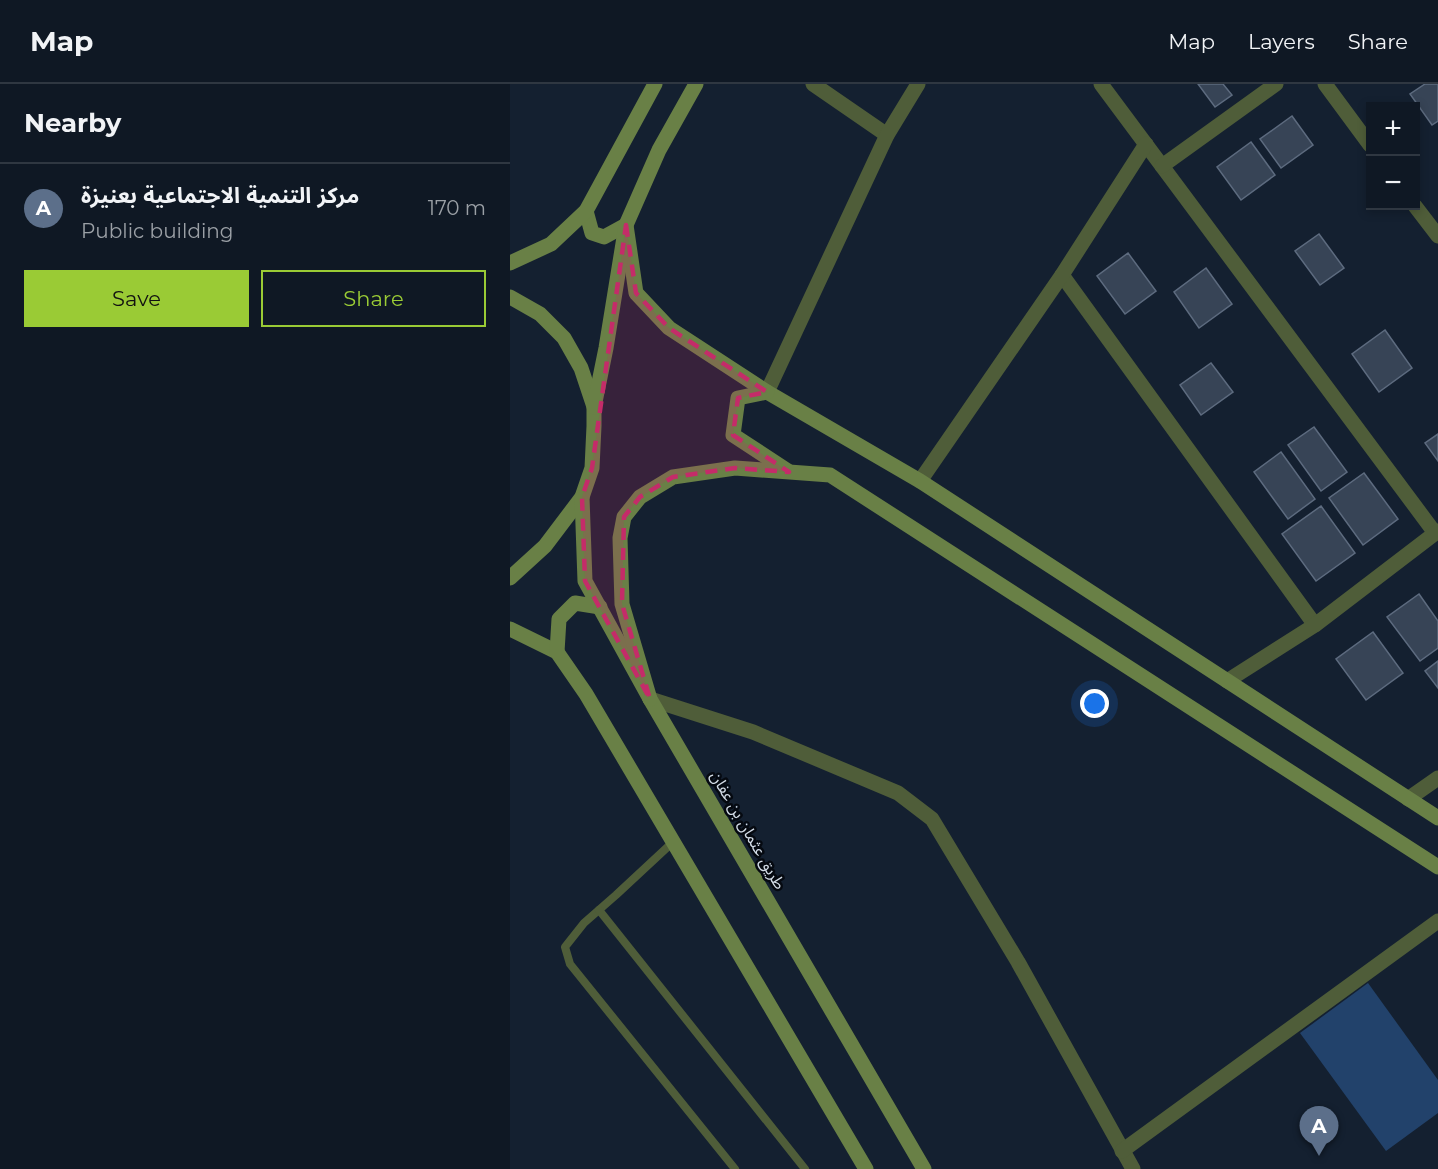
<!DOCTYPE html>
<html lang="en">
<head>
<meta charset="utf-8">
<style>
  :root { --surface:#0f1824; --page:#18212c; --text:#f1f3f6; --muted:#9ba0a6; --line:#2f3741; --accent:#9acb35 }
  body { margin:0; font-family:Montserrat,"Noto Sans Arabic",sans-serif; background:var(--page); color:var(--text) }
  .controls { position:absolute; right:18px; top:18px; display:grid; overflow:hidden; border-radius:0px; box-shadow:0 3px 9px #0003 }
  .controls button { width:54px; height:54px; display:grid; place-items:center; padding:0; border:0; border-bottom:2px solid var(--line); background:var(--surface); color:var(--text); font:30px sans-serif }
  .you { position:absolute; left:585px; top:620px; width:21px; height:21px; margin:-15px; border:4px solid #fff; border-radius:50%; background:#1a73e8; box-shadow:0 0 0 9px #1a73e833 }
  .badge { display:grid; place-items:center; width:39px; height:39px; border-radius:50%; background:var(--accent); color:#fff; font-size:20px; font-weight:700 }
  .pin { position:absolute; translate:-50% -50px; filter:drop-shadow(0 2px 3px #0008) }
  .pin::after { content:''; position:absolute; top:32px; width:21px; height:18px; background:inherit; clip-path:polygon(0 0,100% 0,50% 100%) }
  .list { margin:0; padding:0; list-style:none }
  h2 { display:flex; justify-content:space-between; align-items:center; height:78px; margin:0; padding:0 24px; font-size:26px }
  h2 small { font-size:20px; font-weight:400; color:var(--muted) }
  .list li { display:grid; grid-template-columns:39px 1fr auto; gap:18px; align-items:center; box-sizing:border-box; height:90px; padding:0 24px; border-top:2px solid var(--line) }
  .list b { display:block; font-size:22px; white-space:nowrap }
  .list p { margin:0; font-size:20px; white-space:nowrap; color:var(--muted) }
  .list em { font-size:20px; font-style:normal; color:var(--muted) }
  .actions { display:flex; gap:12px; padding:18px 24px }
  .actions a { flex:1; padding:14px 0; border:2px solid var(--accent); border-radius:0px; text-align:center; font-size:21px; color:var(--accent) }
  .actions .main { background:var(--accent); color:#111 }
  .map { position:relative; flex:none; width:928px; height:1085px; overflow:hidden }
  header { display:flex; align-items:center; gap:36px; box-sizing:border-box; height:84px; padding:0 30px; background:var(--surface); border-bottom:2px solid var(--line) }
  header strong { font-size:28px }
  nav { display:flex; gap:33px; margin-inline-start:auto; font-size:21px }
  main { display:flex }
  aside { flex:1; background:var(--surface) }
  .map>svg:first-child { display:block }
  .green { fill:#22426b }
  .building { fill:#374456; stroke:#5d6b7f; stroke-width:1.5 }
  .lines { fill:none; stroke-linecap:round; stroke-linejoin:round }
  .lane { stroke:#4f5d39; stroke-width:8 }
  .street { stroke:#4f5d39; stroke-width:15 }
  .secondary { stroke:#698046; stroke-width:15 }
  .marked { fill:#c42c69; fill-opacity:0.2; stroke:#c42c69; stroke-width:4.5; stroke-dasharray:12 8; stroke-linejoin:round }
  .labels { text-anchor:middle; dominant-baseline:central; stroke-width:5; stroke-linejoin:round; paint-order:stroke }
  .street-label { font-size:16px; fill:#d3dce7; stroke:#050910 }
</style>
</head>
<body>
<header>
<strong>Map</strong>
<nav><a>Map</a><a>Layers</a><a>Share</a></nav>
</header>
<main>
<aside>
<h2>Nearby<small></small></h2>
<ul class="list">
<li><span class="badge" style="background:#5c6f8a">A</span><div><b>مركز التنمية الاجتماعية بعنيزة</b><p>Public building</p></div><em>170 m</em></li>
</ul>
<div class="actions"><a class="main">Save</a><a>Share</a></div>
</aside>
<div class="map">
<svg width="928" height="1085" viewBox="0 0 928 1085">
  <rect width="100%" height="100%" fill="#142030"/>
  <!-- green -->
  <path class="green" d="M 858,899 L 928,996 L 928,1029 L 876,1067 L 790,949 Z"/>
  <!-- building -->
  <g class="building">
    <path d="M 688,0 L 713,0 L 722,11 L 705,23 Z"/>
    <path d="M 915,0 L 928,0 L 928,37 L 922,41 L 900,10 Z"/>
    <path d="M 782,32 L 803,61 L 771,84 L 750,55 Z"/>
    <path d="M 741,58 L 765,91 L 731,116 L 707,83 Z"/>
    <path d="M 809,150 L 834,184 L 810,201 L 785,167 Z"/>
    <path d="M 618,169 L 646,207 L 615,230 L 587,192 Z"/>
    <path d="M 696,184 L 722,220 L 689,244 L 664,208 Z"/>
    <path d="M 875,246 L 902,284 L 869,308 L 842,270 Z"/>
    <path d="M 701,279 L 723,308 L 691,331 L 670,301 Z"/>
    <path d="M 804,343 L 837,388 L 811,407 L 778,361 Z"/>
    <path d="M 928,350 L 928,377 L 915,359 Z"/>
    <path d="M 771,368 L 805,415 L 778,435 L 744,388 Z"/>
    <path d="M 854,389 L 888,435 L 853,461 L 819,414 Z"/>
    <path d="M 811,422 L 845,469 L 806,497 L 772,450 Z"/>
    <path d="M 909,510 L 928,537 L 928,564 L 910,577 L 877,533 Z"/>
    <path d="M 863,548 L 893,589 L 856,616 L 826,575 Z"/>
    <path d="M 928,577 L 928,604 L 915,587 Z"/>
  </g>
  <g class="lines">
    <!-- lane -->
    <g class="lane">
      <path d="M 163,758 L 106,811 L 74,839 L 55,863 L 60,880 L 225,1085"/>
      <path d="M 89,826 L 295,1085"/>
    </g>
    <!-- street -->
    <g class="street">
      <path d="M 303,0 L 377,51"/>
      <path d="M 591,0 L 925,449"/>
      <path d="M 815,0 L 860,61"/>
      <path d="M 652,82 L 766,0"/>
      <path d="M 905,122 L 928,152"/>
      <path d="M 552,191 L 805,541"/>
      <path d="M 257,308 L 377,51 L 408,0"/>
      <path d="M 410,397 L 552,191 L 636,60"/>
      <path d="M 717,597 L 805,541 L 928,447"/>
      <path d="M 140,615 L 243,648 L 388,709 L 422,735 L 508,878 L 623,1085"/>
      <path d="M 898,715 L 928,694"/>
      <path d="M 612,1067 L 928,837"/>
    </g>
    <!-- secondary -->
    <g class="secondary">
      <path d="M 76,127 L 82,149 L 94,153 L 116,141 L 126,209 L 159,244 L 257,308 L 410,397 L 928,734"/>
      <path d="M 0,179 L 41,160 L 76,127 L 145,0"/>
      <path d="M 0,213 L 30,230 L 54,254 L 71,284 L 84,323 L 84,342 L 82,384 L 72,413 L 35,462 L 0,494"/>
      <path d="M 257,308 L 228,314 L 223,351 L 278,387"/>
      <path d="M 84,323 L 96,264 L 116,141 L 149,66 L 186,0"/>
      <path d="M 72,413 L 75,497 L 140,615 L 414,1085"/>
      <path d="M 0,545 L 47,568 L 76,610 L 356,1085"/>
      <path d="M 47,568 L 49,535 L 65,519 L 90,523"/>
      <path d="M 140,615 L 112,520 L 110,454 L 114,433 L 130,413 L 163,393 L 225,384 L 320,391 L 928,783"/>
    </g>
  </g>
  <!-- marked area -->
  <path class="marked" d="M 116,141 L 126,209 L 159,244 L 257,308 L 228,314 L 223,351 L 279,388 L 225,384 L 163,393 L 130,413 L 114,433 L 112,520 L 140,615 L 75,497 L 72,413 L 82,384 Z"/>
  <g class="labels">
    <!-- street labels -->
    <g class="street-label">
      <text transform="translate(238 746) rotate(60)">طريق عثمان بن عفان</text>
    </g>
  </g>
</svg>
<div class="controls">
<button>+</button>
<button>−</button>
</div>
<div class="you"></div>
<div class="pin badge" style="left:809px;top:1072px;background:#5c6f8a">A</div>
</div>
</main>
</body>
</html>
